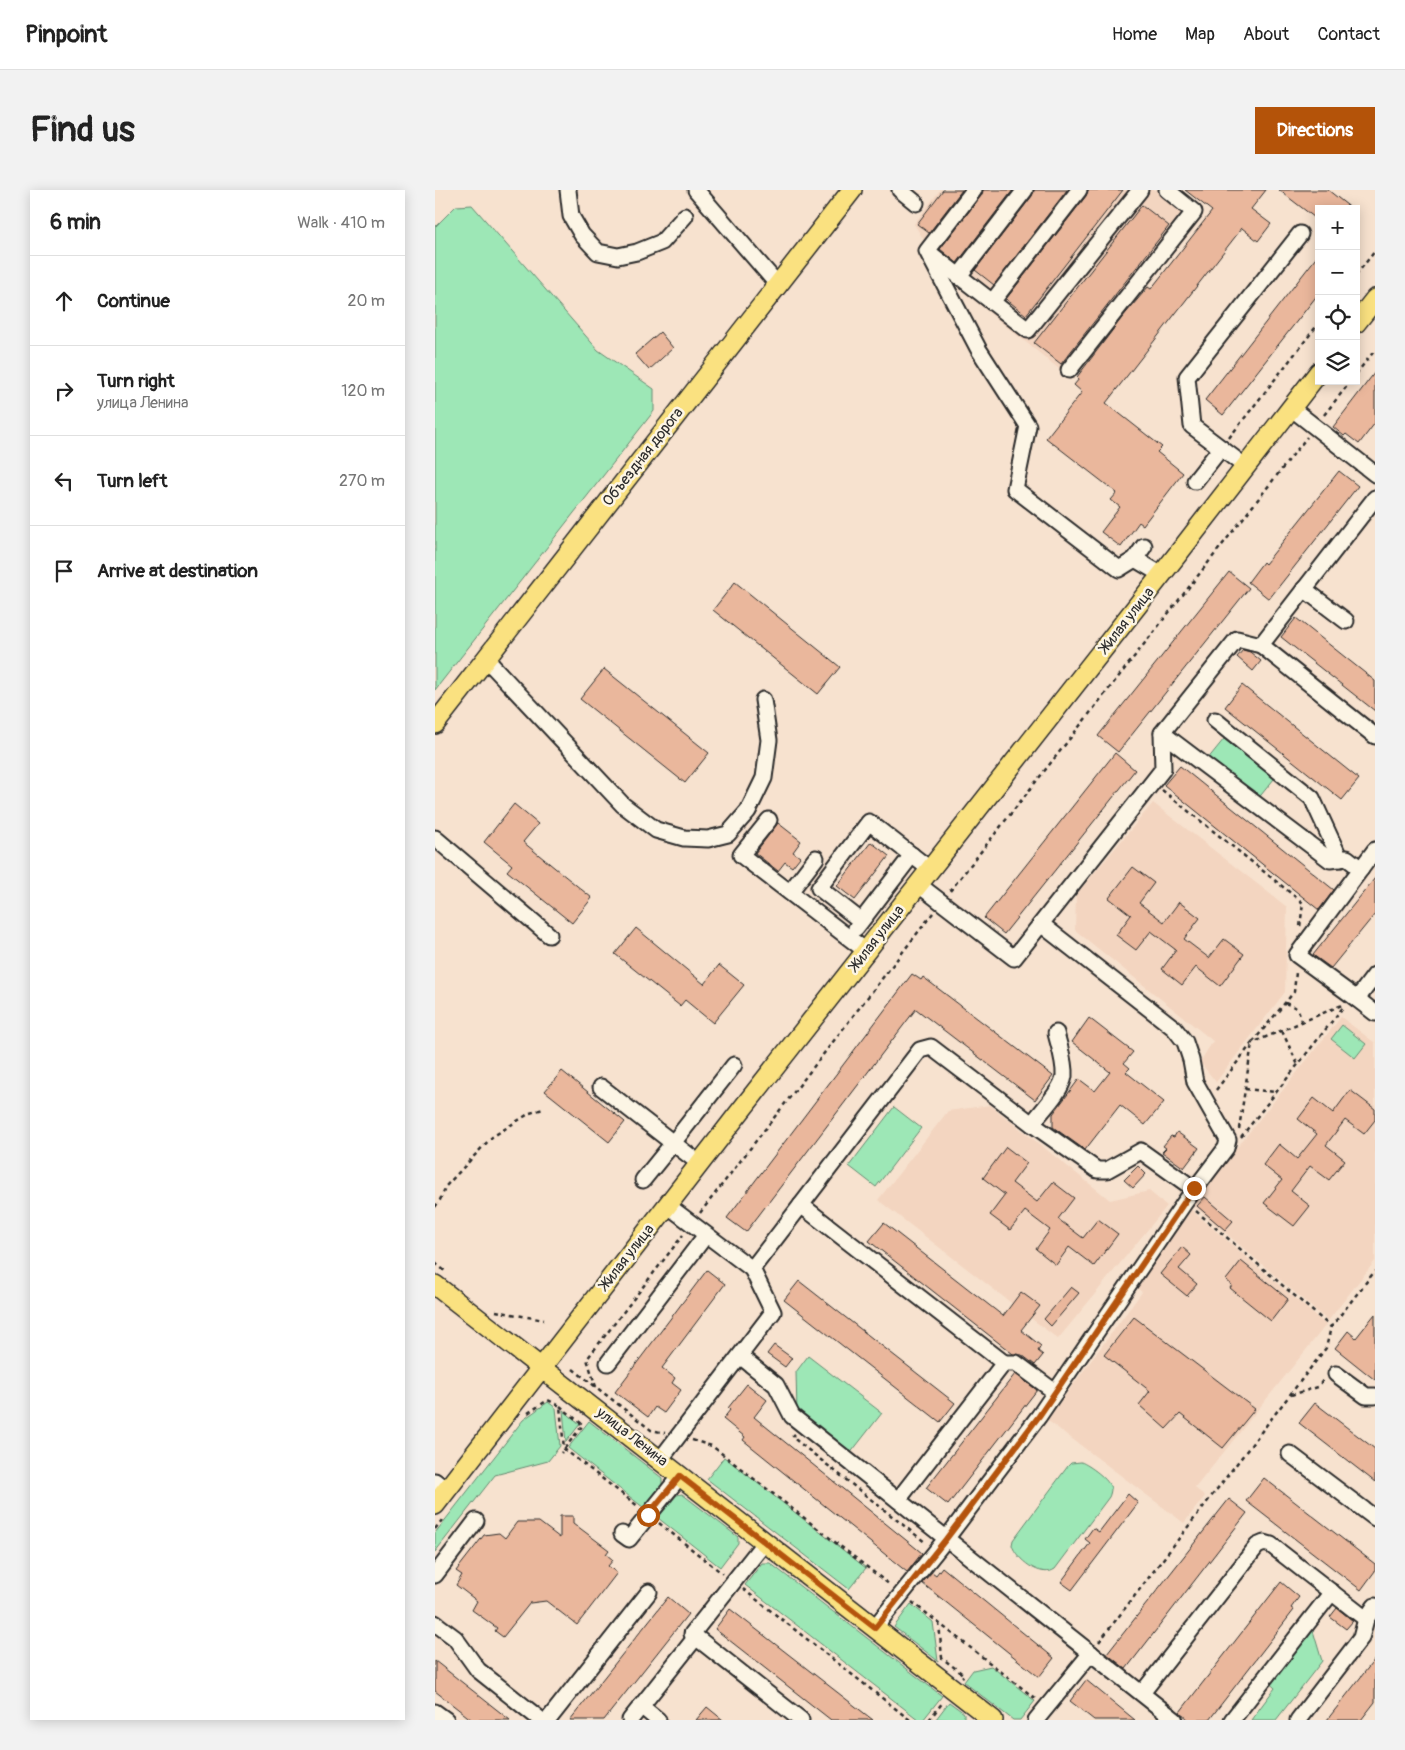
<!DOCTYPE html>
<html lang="en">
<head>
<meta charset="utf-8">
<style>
  :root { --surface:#fff; --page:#f2f2f2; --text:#222; --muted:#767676; --line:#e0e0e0; --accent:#b45309 }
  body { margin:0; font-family:Pangolin,sans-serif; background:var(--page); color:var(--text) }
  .controls { position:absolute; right:15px; top:15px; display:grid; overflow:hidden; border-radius:0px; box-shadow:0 2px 12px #0003 }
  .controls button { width:45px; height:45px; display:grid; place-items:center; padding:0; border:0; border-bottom:1px solid var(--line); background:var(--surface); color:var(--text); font:25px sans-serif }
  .stop { position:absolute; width:15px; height:15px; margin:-11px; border:4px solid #b45309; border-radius:50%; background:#fff }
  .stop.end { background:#b45309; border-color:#fff; box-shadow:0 1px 5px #0008 }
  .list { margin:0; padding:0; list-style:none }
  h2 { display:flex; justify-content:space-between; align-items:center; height:65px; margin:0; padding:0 20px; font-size:21px }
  h2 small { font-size:16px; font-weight:400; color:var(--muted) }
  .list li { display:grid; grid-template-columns:32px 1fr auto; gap:15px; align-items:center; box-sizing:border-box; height:90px; padding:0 20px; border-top:1px solid var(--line) }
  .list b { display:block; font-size:19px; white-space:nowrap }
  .list p { margin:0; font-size:16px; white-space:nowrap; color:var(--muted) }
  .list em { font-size:16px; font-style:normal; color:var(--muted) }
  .icon { flex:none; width:28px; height:28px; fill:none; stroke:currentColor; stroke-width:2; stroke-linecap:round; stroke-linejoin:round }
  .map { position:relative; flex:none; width:940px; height:1530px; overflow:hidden; border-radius:0px }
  header { display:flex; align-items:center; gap:30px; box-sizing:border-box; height:70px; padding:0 25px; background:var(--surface); border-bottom:1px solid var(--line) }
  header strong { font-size:24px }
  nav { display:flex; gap:28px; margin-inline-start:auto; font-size:18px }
  .intro { display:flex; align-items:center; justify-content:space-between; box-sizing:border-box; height:120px; padding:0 30px }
  h1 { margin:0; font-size:35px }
  .button { padding:12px 22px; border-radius:0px; background:var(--accent); color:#fff; font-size:18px; font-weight:700 }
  main { display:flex; gap:30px; padding:0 30px }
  aside { flex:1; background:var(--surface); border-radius:0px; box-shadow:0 2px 12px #0003 }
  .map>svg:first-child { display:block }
  .built { fill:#f3d5c0 }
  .green { fill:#9de7b6; stroke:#648970 }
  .building { fill:#eab79c; stroke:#2b2b2b }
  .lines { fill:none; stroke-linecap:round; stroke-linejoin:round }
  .minor-casing { stroke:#2b2b2b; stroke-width:19 }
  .major-casing { stroke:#2b2b2b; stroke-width:22 }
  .path { stroke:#2b2b2b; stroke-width:2.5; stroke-dasharray:4 4; stroke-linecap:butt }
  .minor { stroke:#fcf5e5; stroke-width:15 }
  .major { stroke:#fae180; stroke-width:19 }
  .route { stroke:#b45309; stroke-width:6 }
  .labels { text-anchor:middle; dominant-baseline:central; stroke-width:5; stroke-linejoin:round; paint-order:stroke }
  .street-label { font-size:15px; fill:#2b2b2b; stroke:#fcf5e5 }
</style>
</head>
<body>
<header>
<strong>Pinpoint</strong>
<nav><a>Home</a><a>Map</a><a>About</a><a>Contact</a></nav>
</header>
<div class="intro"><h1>Find us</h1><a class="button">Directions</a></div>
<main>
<aside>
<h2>6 min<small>Walk · 410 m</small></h2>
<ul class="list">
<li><svg class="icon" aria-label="ahead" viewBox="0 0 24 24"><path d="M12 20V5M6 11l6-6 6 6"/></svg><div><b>Continue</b></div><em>20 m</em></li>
<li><svg class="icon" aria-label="right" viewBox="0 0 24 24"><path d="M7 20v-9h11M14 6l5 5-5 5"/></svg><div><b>Turn right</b><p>улица Ленина</p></div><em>120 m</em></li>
<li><svg class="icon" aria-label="left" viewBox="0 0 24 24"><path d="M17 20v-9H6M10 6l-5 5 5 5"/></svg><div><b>Turn left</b></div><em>270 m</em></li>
<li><svg class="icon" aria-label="arrive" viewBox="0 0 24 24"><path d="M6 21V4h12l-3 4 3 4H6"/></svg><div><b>Arrive at destination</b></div></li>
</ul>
</aside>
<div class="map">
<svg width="940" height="1530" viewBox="0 0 940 1530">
  <rect width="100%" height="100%" fill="#f7e2cf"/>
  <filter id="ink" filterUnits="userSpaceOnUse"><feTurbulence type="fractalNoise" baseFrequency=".02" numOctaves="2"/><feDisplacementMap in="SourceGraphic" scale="10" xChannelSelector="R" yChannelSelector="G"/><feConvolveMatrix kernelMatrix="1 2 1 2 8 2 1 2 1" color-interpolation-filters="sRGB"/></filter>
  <g filter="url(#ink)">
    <!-- built -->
    <g class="built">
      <path d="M 505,0 L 745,0 L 768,18 L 634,187 L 514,90 L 479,34 Z"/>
      <path d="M 718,613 L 852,717 L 850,802 L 781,892 L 765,872 L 778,851 L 640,740 L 641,705 Z"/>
      <path d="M 906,827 L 940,853 L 940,1071 L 893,1131 L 757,1014 Z"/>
      <path d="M 555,915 L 675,1010 L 714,1001 L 732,1016 L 623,1149 L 443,1010 L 513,921 Z"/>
      <path d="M 754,1018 L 891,1135 L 760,1298 L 770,1306 L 749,1333 L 612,1230 L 707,1102 L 701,1097 Z"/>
    </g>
    <!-- green -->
    <g class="green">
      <path d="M 37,15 L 163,160 L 219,199 L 219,221 L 0,500 L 0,37 L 21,16 Z"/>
      <path d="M 789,549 L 839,589 L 822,610 L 772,570 Z"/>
      <path d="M 907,835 L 931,854 L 920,868 L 896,849 Z"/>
      <path d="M 459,917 L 486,938 L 441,997 L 414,976 Z"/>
      <path d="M 373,1166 L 447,1223 L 414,1265 L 362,1223 L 361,1182 Z"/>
      <path d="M 113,1212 L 121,1218 L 125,1256 L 113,1271 L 60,1285 L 0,1362 L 0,1343 L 88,1230 Z"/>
      <path d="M 128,1220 L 145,1234 L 131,1252 Z"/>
      <path d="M 154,1231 L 227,1288 L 227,1295 L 209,1318 L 133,1258 Z"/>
      <path d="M 289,1267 L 431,1378 L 414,1399 L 272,1289 Z"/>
      <path d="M 646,1272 C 654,1275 675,1290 676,1299 C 676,1301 675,1305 674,1307 L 620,1379 C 606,1389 581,1369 577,1355 L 578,1350 L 633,1276 L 636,1273 Z"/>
      <path d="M 247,1304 L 303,1347 L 303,1353 L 285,1377 L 223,1328 L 242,1305 Z"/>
      <path d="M 327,1373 L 335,1373 L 507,1506 L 488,1530 L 484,1530 L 310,1395 Z"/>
      <path d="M 476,1414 L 498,1432 L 503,1471 L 459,1437 Z"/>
      <path d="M 876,1434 L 887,1471 L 841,1530 L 816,1530 L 840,1498 L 832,1491 Z"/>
      <path d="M 556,1476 L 600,1511 L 585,1530 L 578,1530 L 529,1492 L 538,1480 Z"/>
      <path d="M 514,1512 L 529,1523 L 529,1530 L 501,1529 Z"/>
    </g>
    <!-- building -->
    <g class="building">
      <path d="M 508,0 L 527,0 L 494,43 L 482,34 Z"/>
      <path d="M 548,0 L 578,0 L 522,73 L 505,59 L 546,6 Z"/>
      <path d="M 599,0 L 632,0 L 559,95 L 540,80 L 597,6 Z"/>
      <path d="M 653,0 L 688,0 L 591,125 L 571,109 L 651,6 Z"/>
      <path d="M 750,0 L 831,0 L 816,19 L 836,34 L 823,51 L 807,38 L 671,213 L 727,257 L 722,262 L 748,283 L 708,335 L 704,332 L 686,357 L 666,342 L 685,317 L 676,310 L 682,303 L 611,248 L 647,202 L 639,195 L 644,189 L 642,187 L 686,129 L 713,97 L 716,99 L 777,21 Z"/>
      <path d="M 844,0 L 893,0 L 917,19 L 884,19 L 884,31 Z"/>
      <path d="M 707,15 L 734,36 L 626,174 L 599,153 Z"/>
      <path d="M 884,64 L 884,103 L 788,225 L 770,210 Z"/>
      <path d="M 225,142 L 238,158 L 214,180 L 200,164 Z"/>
      <path d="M 940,182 L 940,233 L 924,254 L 911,244 L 909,246 L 898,237 Z"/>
      <path d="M 904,281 L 923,296 L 834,409 L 813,392 L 828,372 L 830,374 Z"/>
      <path d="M 794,382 L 814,398 L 683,562 L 663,546 Z"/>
      <path d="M 300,392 L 405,477 L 383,504 L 278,420 Z"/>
      <path d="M 861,428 L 940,491 L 940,521 L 846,447 Z"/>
      <path d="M 808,460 L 815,462 L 826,471 L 818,481 L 802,467 Z"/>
      <path d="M 169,479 L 274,563 L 250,593 L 145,509 Z"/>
      <path d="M 807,495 L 924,589 L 907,610 L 790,517 Z"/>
      <path d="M 680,563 L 700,580 L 569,744 L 549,728 Z"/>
      <path d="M 745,576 L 899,700 L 884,720 L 729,595 Z"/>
      <path d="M 79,614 L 103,634 L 88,652 L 157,708 L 137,733 L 72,681 L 77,675 L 49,652 Z"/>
      <path d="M 343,633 L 366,651 L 358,662 L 365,667 L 357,677 L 350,672 L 343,681 L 320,663 Z"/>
      <path d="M 436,652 L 454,666 L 420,710 L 402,696 Z"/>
      <path d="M 698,677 L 719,693 L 704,713 L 729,732 L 744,712 L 765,728 L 749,749 L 774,768 L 789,749 L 809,764 L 785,796 L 761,777 L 747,795 L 727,779 L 741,760 L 716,741 L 701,760 L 681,745 L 696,725 L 674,708 Z"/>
      <path d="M 940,688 L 940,724 L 896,778 L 878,765 Z"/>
      <path d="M 201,738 L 269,794 L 284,775 L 309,795 L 278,833 L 250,810 L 245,816 L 180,764 Z"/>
      <path d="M 477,784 L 486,790 L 488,787 L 618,886 L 600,910 L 481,819 L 311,1042 L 292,1028 Z"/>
      <path d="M 654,828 L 698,862 L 689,873 L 695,878 L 691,882 L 729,912 L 710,935 L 685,915 L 650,960 L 618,937 L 618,924 L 644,889 L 660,901 L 675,882 L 637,852 Z"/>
      <path d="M 127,881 L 190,932 L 174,952 L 110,901 Z"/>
      <path d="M 915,900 L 940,919 L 940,930 L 929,944 L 910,930 L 891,955 L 910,970 L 894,990 L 875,976 L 856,1001 L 875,1016 L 859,1036 L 829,1013 L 847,990 L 828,975 L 844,954 L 862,969 L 882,944 L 863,929 L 879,908 L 898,923 Z"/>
      <path d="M 742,942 L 764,958 L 749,978 L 727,962 L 731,958 L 728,956 L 736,946 L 739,947 Z"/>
      <path d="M 571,957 L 592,973 L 577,993 L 602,1012 L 618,992 L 639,1008 L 623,1029 L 648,1048 L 663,1029 L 683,1044 L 659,1076 L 634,1057 L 621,1075 L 601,1059 L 615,1040 L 590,1021 L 575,1040 L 555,1025 L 570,1005 L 548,988 Z"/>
      <path d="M 703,976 L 711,984 L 698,998 L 689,990 Z"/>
      <path d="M 770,1007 L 798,1031 L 790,1040 L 762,1016 Z"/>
      <path d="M 449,1033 L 568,1126 L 586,1102 L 605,1116 L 586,1140 L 606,1156 L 603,1161 L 608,1165 L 600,1175 L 587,1165 L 578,1164 L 434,1051 Z"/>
      <path d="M 747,1057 L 756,1065 L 744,1079 L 762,1094 L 752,1106 L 725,1084 Z"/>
      <path d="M 806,1071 L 853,1109 L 836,1131 L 795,1098 L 797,1095 L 791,1090 Z"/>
      <path d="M 272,1080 L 290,1094 L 227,1178 L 240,1188 L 237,1193 L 246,1200 L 229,1223 L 220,1217 L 213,1227 L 180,1202 Z"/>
      <path d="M 364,1091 L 520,1213 L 505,1232 L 349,1110 Z"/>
      <path d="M 636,1097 L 644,1103 L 616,1136 L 609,1129 Z"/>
      <path d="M 940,1124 L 940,1190 L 900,1158 L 913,1141 L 921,1148 Z"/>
      <path d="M 699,1127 L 820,1219 L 788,1258 L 745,1224 L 731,1239 L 704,1215 L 715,1201 L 669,1165 Z"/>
      <path d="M 339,1155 L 357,1168 L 350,1177 L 332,1164 Z"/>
      <path d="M 580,1184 L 602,1200 L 513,1315 L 491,1298 Z"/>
      <path d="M 312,1194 L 332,1210 L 319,1227 L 487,1363 L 472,1382 L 308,1250 L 310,1247 L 288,1229 L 295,1220 L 293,1218 Z"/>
      <path d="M 880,1213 L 940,1259 L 940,1292 L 864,1233 Z"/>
      <path d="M 829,1288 L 940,1374 L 940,1381 L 926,1400 L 811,1311 Z"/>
      <path d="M 693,1304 L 703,1313 L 637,1400 L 626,1392 L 655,1353 L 650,1349 L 658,1338 L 664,1342 Z"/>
      <path d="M 794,1309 L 812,1323 L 691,1479 L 672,1464 Z"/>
      <path d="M 125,1326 L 138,1326 L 138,1333 L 174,1360 L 171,1364 L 178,1370 L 173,1376 L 182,1383 L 142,1435 L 111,1411 L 95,1413 L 68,1447 L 60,1441 L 62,1438 L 37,1420 L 42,1411 L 21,1395 L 27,1385 L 21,1381 L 49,1345 L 64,1343 L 70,1348 L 82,1332 L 104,1332 L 125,1348 Z"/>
      <path d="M 507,1377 L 619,1468 L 604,1487 L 487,1393 L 497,1382 L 501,1385 Z"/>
      <path d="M 846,1392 L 864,1407 L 856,1418 L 859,1420 L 774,1530 L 754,1530 L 745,1522 Z"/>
      <path d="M 233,1407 L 253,1424 L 169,1530 L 135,1530 Z"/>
      <path d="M 902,1418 L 918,1431 L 911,1439 L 895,1427 Z"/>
      <path d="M 295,1419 L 438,1530 L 396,1530 L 280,1439 Z"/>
      <path d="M 940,1469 L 940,1512 L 926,1530 L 892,1530 Z"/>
      <path d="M 0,1471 L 75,1530 L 37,1530 L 0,1501 Z"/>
      <path d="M 651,1490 L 700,1530 L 659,1530 L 635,1511 Z"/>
      <path d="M 272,1517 L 288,1530 L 261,1530 Z"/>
    </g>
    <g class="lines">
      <!-- minor casing -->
      <g class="minor-casing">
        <g id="minor">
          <path d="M 133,0 L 136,26 L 147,45 L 163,62 L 183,66 L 202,62 L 227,52 L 250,26"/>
          <path d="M 261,0 L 343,95"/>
          <path d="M 465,0 L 481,13"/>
          <path d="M 539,0 L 492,61 L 544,160 L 593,236 L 580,299 L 684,379 L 700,369"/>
          <path d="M 497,65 L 593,140 L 705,0"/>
          <path d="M 524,86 L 590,0"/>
          <path d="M 557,112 L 644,0"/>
          <path d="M 634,180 L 759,22 L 732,0"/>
          <path d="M 856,218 L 940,284"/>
          <path d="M 811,277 L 757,236 L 752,187 L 865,44"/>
          <path d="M 760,291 L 786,258"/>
          <path d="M 940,308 L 826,455 L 940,546"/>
          <path d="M 709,356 L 700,369 L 727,385"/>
          <path d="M 869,399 L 911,431"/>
          <path d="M 51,469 L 188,615 L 221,640 L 249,648 L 273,649 L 293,644 L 313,621 L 329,588 L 334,550 L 328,510"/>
          <path d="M 780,530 L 877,608 L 905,669"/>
          <path d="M 727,543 L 895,670 L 912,668 L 926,679"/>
          <path d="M 334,630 L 306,665 L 431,761"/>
          <path d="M 0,648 L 114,745"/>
          <path d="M 940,660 L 862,765 L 922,809 L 940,785"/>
          <path d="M 484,695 L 579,768 L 728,579 L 727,543 L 802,449 L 826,455"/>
          <path d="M 355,702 L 381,668"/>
          <path d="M 426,731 L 384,698 L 434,632 L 496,680"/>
          <path d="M 421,738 L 477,665"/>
          <path d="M 922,809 L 940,823"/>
          <path d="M 166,897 L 238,953 L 299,875"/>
          <path d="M 597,934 C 606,921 627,901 629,886 C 630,872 624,856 621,843"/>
          <path d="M 208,990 L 238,953 L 264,973"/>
          <path d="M 232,1015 L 317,1079 L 485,860 L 496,857 L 597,934 L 662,980 L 672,980 L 706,961 L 759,999"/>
          <path d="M 366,1015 L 569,1173 L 463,1310"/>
          <path d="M 305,1166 L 341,1195 L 357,1226 L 740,1530"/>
          <path d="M 173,1173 L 271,1045"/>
          <path d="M 569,1173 L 581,1173 L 620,1202"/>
          <path d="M 901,1184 L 931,1206 L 940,1206"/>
          <path d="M 855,1264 L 940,1328"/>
          <path d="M 225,1270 L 338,1122 L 317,1079"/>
          <path d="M 0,1291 L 11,1300"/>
          <path d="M 187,1344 L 194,1349 L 245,1286"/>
          <path d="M 330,1352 L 257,1444 L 366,1530"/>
          <path d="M 0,1385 L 41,1331"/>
          <path d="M 0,1433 L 20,1448 L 43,1480 L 106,1530"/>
          <path d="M 440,1437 L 511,1349 L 604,1226 L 750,1012 L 791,958 L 793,950 L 760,892 L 756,870 L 750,852 L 739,838 L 606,734"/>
          <path d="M 707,1503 L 822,1356 L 829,1353 L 836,1355 L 931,1429"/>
          <path d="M 206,1516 L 223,1530"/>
          <path d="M 0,1522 L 11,1530"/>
          <path d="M 113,1530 L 214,1402"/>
          <path d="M 195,1530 L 261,1447"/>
          <path d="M 601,1530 L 656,1463"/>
          <path d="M 797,1530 L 897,1402"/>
          <path d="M 863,1530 L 926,1448 L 931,1429 L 940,1416"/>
        </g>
      </g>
      <!-- major casing -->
      <g class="major-casing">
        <g id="major">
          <path d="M 921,133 L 940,109"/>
          <path d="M 0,534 L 417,0"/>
          <path d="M 0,1095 L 558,1530"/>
          <path d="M 0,1315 L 300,928 L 742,365 L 884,182"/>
        </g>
      </g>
      <!-- path -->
      <g class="path">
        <path d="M 921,85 L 940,61"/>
        <path d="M 921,184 L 940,160"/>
        <path d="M 889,225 L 916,191"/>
        <path d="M 794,248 L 884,133"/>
        <path d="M 727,600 L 868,713 L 865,737"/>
        <path d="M 515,701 L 872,247"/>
        <path d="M 850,813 C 863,818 864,818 866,832"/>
        <path d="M 847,841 L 863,875"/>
        <path d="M 810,899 L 841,902"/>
        <path d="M 781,900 L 817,853 L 907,815"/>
        <path d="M 804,939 L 817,853 L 859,802 L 861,782"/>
        <path d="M 806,947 L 909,816"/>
        <path d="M 0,1017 L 5,1010 L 11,996 L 57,947 L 95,923 L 108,919"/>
        <path d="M 761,1021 L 896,1137"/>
        <path d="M 265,1023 L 498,723"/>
        <path d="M 0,1073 L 10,1081"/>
        <path d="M 61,1121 L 109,1130"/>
        <path d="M 138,1179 L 216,1240 L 230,1243"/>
        <path d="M 161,1197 L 152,1169 L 248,1045"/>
        <path d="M 856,1205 L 883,1197 L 888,1190"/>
        <path d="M 125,1216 L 148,1235 L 126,1263"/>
        <path d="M 93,1223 L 113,1210 L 125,1216 L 129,1259 L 204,1317"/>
        <path d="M 360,1244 L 357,1247 L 491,1353"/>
        <path d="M 257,1250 L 277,1256 L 455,1395"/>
        <path d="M 224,1333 L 288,1384"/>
        <path d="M 0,1339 L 7,1330"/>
        <path d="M 308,1399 L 475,1530"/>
        <path d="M 477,1412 L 601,1509"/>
        <path d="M 504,1433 L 507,1468 L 529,1485 L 527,1487"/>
        <path d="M 664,1452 L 891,1158 L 896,1137 L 940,1081"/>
        <path d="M 494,1530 L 508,1512"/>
      </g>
      <!-- minor -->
      <use href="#minor" class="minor"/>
      <!-- major -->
      <use href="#major" class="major"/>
    </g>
  </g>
  <g class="lines" filter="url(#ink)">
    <!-- route -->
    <path class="route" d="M 213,1325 L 245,1286 L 440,1438 L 511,1349 L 604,1226 L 759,998"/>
  </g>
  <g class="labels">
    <!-- street labels -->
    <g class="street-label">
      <text transform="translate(208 267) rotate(-52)">Объездная дорога</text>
      <text transform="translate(692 430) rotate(-52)">Жилая улица</text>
      <text transform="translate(442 748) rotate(-52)">Жилая улица</text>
      <text transform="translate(192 1067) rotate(-52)">Жилая улица</text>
      <text transform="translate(197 1247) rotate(38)">улица Ленина</text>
    </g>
  </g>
</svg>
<div class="controls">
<button>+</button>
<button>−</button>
<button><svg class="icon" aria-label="locate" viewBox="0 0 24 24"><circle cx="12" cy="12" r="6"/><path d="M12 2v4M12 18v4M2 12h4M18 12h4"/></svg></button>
<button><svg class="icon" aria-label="layers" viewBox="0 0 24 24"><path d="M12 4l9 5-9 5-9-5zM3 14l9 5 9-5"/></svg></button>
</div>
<div class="stop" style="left:213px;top:1325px"></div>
<div class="stop end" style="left:759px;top:998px"></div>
</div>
</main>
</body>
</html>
